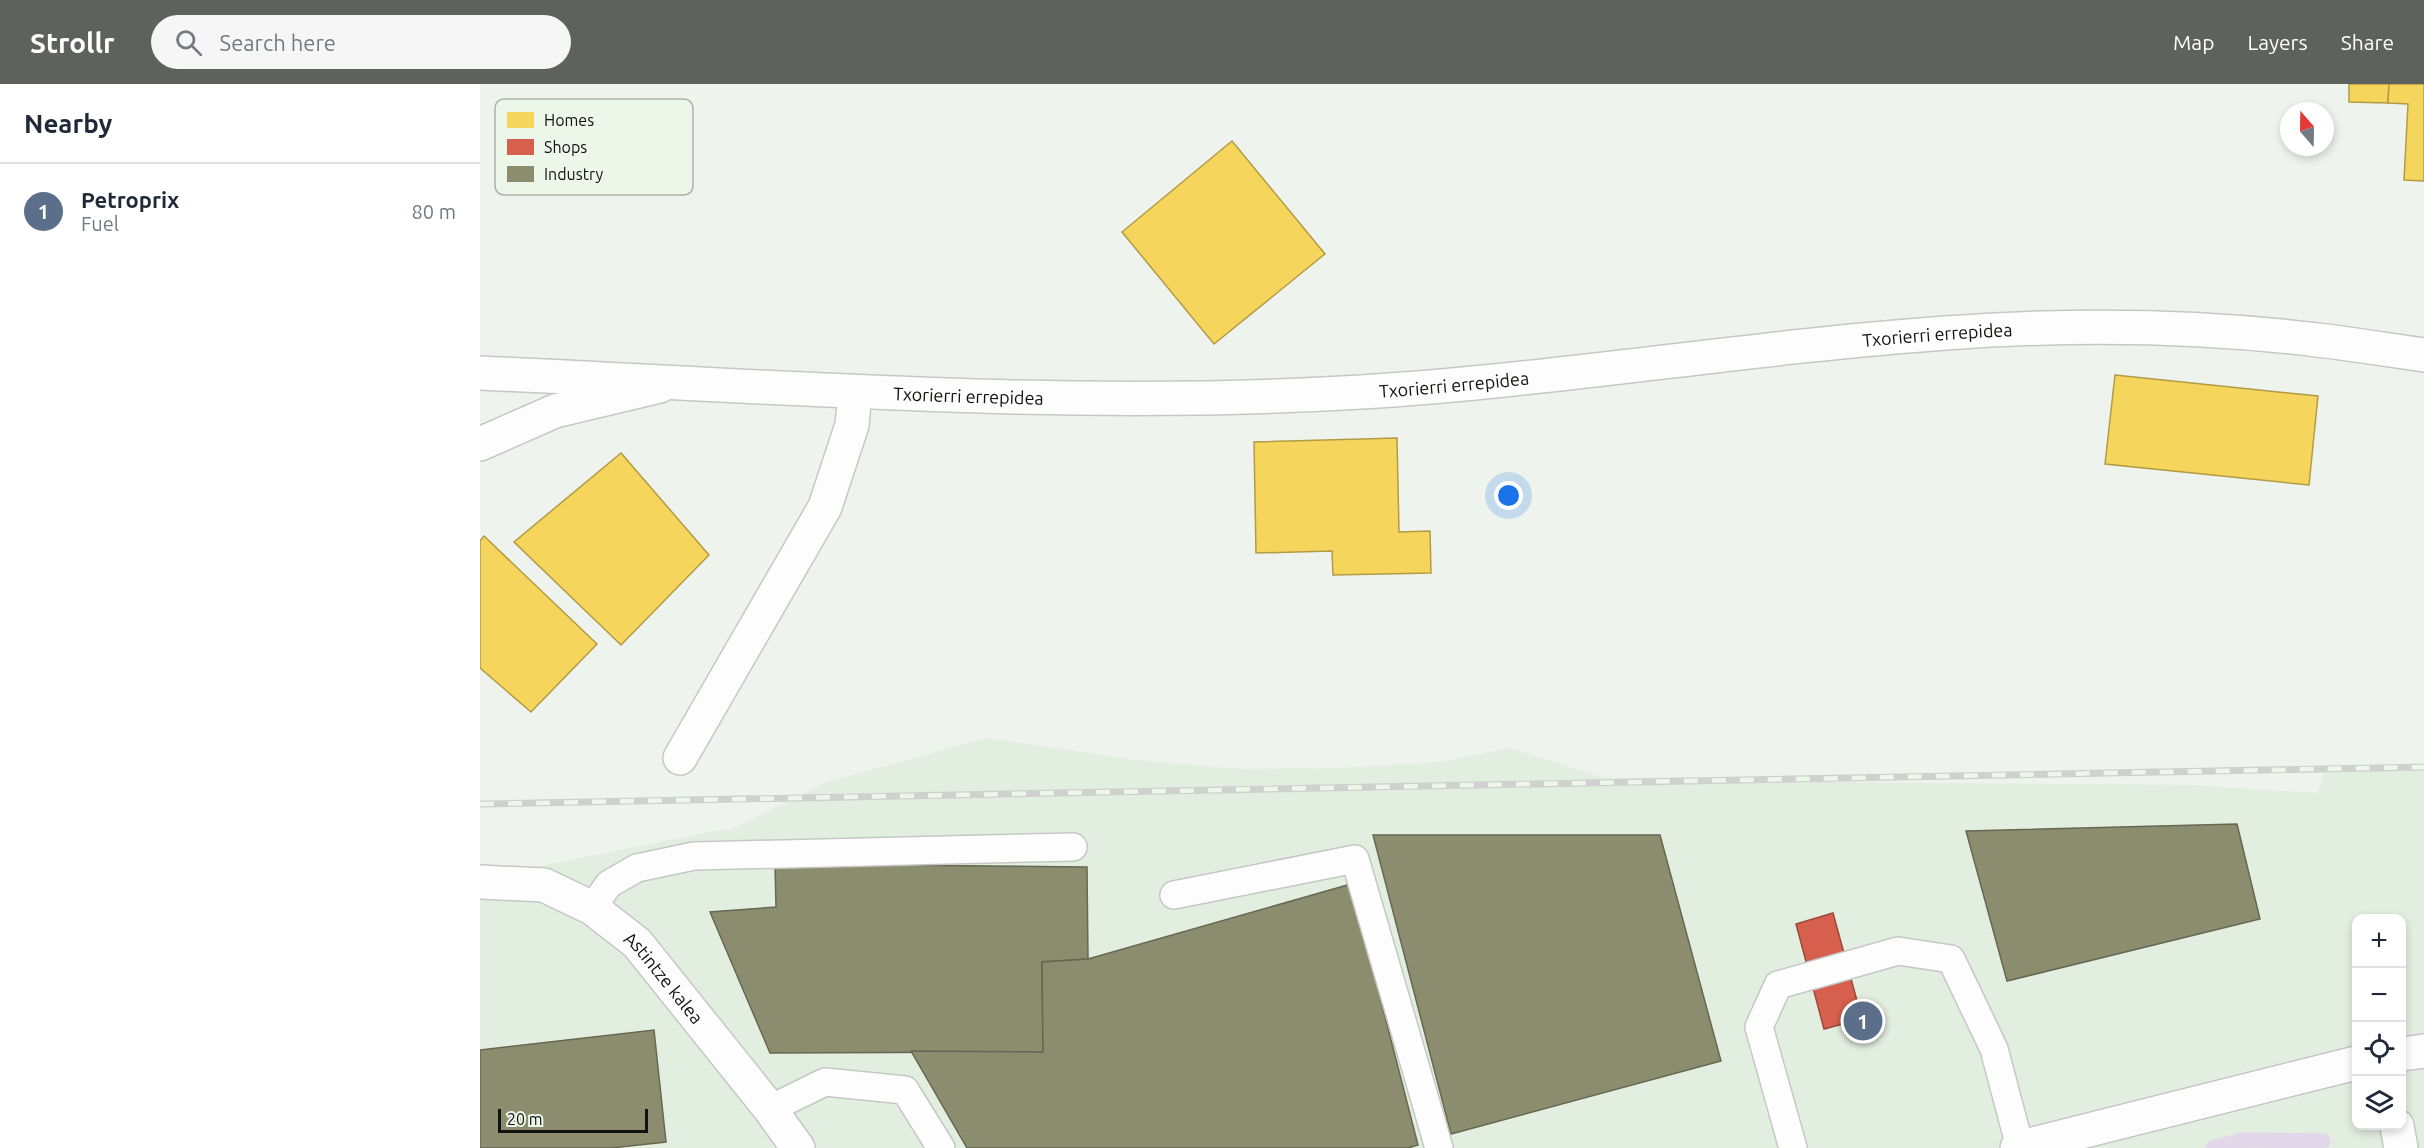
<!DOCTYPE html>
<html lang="en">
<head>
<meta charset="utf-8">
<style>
  :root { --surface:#fff; --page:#f6f6f7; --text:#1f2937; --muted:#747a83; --line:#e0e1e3; --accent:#5e625d }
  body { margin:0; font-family:Ubuntu,sans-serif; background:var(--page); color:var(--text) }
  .controls { position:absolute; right:18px; bottom:18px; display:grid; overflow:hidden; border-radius:12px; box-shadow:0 3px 9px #0003 }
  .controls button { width:54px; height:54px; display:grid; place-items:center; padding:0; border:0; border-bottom:2px solid var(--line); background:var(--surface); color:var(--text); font:30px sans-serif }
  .compass { position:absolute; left:1800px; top:18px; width:54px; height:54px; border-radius:50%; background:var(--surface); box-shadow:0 3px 9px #0003; rotate:340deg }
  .scale { position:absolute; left:18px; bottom:15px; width:150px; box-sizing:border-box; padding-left:6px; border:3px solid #10130f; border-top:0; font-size:16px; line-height:21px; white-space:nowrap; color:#10130f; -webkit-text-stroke:4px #ecf7ea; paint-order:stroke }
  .you { position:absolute; left:1029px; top:412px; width:21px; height:21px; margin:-15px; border:4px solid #fff; border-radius:50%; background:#1a73e8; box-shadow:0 0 0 9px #1a73e833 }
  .badge { display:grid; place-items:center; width:39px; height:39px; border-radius:50%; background:var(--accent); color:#fff; font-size:20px; font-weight:700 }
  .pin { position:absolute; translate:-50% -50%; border:3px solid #fff; box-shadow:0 2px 6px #0006 }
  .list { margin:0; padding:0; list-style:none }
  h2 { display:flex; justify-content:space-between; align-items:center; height:78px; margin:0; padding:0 24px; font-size:26px }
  h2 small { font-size:20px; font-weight:400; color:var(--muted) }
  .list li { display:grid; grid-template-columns:39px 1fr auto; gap:18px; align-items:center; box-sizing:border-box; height:96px; padding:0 24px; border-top:2px solid var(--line) }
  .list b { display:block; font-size:22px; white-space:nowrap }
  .list p { margin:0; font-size:20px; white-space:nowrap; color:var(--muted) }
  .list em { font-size:20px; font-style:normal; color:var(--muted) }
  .icon { flex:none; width:33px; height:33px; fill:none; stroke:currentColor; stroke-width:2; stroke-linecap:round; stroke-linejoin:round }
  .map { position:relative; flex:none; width:1944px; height:1064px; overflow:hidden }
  header { display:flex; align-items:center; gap:36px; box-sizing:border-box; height:84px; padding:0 30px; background:var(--accent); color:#fff }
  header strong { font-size:28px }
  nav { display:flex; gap:33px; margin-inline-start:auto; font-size:21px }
  .search { width:420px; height:54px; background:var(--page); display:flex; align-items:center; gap:15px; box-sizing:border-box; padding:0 21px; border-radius:33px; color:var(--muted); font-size:22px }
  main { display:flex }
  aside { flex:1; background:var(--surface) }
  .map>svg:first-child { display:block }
  .built { fill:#e2eee0; fill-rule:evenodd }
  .homes { fill:#f6d55c; stroke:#b19b45; stroke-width:1.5 }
  .shops { fill:#d6604d; stroke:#9b493a; stroke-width:1.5 }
  .industry { fill:#8c8c6e; stroke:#676852; stroke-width:1.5 }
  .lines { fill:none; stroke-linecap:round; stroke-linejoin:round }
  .stream { stroke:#e2d6e9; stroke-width:15 }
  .lane-casing { stroke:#c4c9c4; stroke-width:30 }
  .street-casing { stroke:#c4c9c4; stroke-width:36 }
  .secondary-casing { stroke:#c4c9c4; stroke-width:36 }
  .lane { stroke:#fcfdfc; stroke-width:27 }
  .street { stroke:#fcfdfc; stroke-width:33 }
  .secondary { stroke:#fcfdfc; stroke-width:33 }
  .rail-casing { stroke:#cfd1cf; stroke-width:7 }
  .rail { stroke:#ecf7ea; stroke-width:4.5; stroke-dasharray:14; stroke-linecap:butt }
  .labels { text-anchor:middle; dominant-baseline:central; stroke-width:6; stroke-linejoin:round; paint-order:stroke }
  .street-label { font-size:18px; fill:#10130f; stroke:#ecf7ea }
  .key { fill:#ecf7ea; stroke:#aab3a8; stroke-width:1.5 }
  .key-label { font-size:16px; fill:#10130f }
</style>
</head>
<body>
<header>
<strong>Strollr</strong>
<div class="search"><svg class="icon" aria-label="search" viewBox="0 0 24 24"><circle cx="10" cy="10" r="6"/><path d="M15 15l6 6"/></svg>Search here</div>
<nav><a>Map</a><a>Layers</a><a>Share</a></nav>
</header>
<main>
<aside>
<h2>Nearby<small></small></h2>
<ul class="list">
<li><span class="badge" style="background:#5c6f8a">1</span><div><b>Petroprix</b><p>Fuel</p></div><em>80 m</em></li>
</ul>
</aside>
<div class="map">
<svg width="1944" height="1064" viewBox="0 0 1944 1064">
  <rect width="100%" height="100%" fill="#eef4ed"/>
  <!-- built -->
  <path class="built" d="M 507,654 L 656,676 L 760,685 L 860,684 L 961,678 L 1029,664 L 1126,694 L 1226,693 L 1357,698 L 1710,701 L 1838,709 L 1845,684 L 1944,686 L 1944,1064 L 0,1064 L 0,794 L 239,746 L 250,746 L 347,698 ZM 1876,834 L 1922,834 L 1922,1042 L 1876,1042 Z"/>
  <!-- homes -->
  <g class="homes">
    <path d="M 1869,0 L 1909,0 L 1908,19 L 1869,18 Z"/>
    <path d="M 1909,0 L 1944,0 L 1944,97 L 1924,96 L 1928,20 L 1908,19 Z"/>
    <path d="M 752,57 L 845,170 L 734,260 L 642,148 Z"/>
    <path d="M 1635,291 L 1838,312 L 1829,401 L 1625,380 Z"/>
    <path d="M 917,354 L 919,448 L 950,447 L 951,489 L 853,491 L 852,467 L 776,469 L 774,358 Z"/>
    <path d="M 141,369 L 229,471 L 141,561 L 34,458 Z"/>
    <path d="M 4,452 L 117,560 L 51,628 L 0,584 L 0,457 Z"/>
  </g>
  <!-- shops -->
  <path class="shops" d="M 1353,829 L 1382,935 L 1344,945 L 1316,840 Z"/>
  <!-- industry -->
  <g class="industry">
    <path d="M 1757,740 L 1780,835 L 1527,897 L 1486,747 Z"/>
    <path d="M 893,751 L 1180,751 L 1241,977 L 971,1050 Z"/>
    <path d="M 295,780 L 607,783 L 608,875 L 562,878 L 563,968 L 290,969 L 230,828 L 296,823 Z"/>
    <path d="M 871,800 L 938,1061 L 928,1064 L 487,1064 L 431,967 L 563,968 L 562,878 L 608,875 Z"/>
    <path d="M 174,946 L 186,1058 L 131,1064 L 0,1064 L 0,966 Z"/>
  </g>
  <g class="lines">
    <!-- stream -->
    <path class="stream" d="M 1733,1064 L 1763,1056 L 1843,1057"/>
    <!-- lane casing -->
    <g class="lane-casing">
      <g id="lane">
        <path d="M 694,811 L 875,775 L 959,1064"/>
        <path d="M 112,824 L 129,800 L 157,784 L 214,772 L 593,763"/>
        <path d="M 290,1025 L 345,998 L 425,1006 L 461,1064"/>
        <path d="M 1313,1064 L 1279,943 L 1298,901 L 1418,867 L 1471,875 L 1514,965 L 1540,1063"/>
      </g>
    </g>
    <!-- street casing -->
    <g class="street-casing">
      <g id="street">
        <path d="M 0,360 L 75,327 L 180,302"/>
        <path d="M 200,674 L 345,423 L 372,341 L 375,308"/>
        <path id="s1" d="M 0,798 L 64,801 L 112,824 L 157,859 L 290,1025 L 318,1064"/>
        <path d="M 1922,970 L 1944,967"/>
        <path d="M 1917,1042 L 1921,1064"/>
        <path d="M 1537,1064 L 1876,979"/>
      </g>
    </g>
    <!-- secondary casing -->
    <g class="secondary-casing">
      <g id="secondary">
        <path id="s2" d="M 0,289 C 293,302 587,326 881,308 C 1076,296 1270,263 1466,249 C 1589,240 1715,241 1837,256 C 1873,260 1908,266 1944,271"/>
      </g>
    </g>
    <!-- lane -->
    <use href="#lane" class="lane"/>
    <!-- street -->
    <use href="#street" class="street"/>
    <!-- secondary -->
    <use href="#secondary" class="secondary"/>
    <!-- rail casing -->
    <g class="rail-casing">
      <path id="rail" d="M 0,720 L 1944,683"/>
    </g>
    <!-- rail -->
    <use href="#rail" class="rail"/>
  </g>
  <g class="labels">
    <!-- street labels -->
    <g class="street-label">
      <text stroke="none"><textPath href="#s2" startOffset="1461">Txorierri errepidea</textPath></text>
      <text stroke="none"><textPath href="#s2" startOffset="975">Txorierri errepidea</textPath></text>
      <text stroke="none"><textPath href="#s2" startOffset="489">Txorierri errepidea</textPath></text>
      <text stroke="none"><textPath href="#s1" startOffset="218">Astintze kalea</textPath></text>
    </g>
  </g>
  <!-- legend -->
  <rect x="15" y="15" width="198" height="96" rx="9" class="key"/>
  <rect x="27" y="28" width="27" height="16" fill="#f6d55c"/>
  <rect x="27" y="55" width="27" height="16" fill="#d6604d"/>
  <rect x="27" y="82" width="27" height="16" fill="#8c8c6e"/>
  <g class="key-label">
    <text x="64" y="42">Homes</text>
    <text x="64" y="69">Shops</text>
    <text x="64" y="96">Industry</text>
  </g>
</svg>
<div class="controls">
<button>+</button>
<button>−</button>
<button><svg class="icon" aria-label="locate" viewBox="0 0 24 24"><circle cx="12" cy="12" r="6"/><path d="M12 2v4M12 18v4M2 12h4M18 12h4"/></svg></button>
<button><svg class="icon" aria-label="layers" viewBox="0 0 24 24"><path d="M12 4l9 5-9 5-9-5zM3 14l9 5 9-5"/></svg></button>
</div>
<svg class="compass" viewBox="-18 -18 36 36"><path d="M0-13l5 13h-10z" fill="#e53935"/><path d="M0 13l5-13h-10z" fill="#747a83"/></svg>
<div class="scale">20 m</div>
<div class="you"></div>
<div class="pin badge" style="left:1383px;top:937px;background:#5c6f8a">1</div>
</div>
</main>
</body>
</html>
